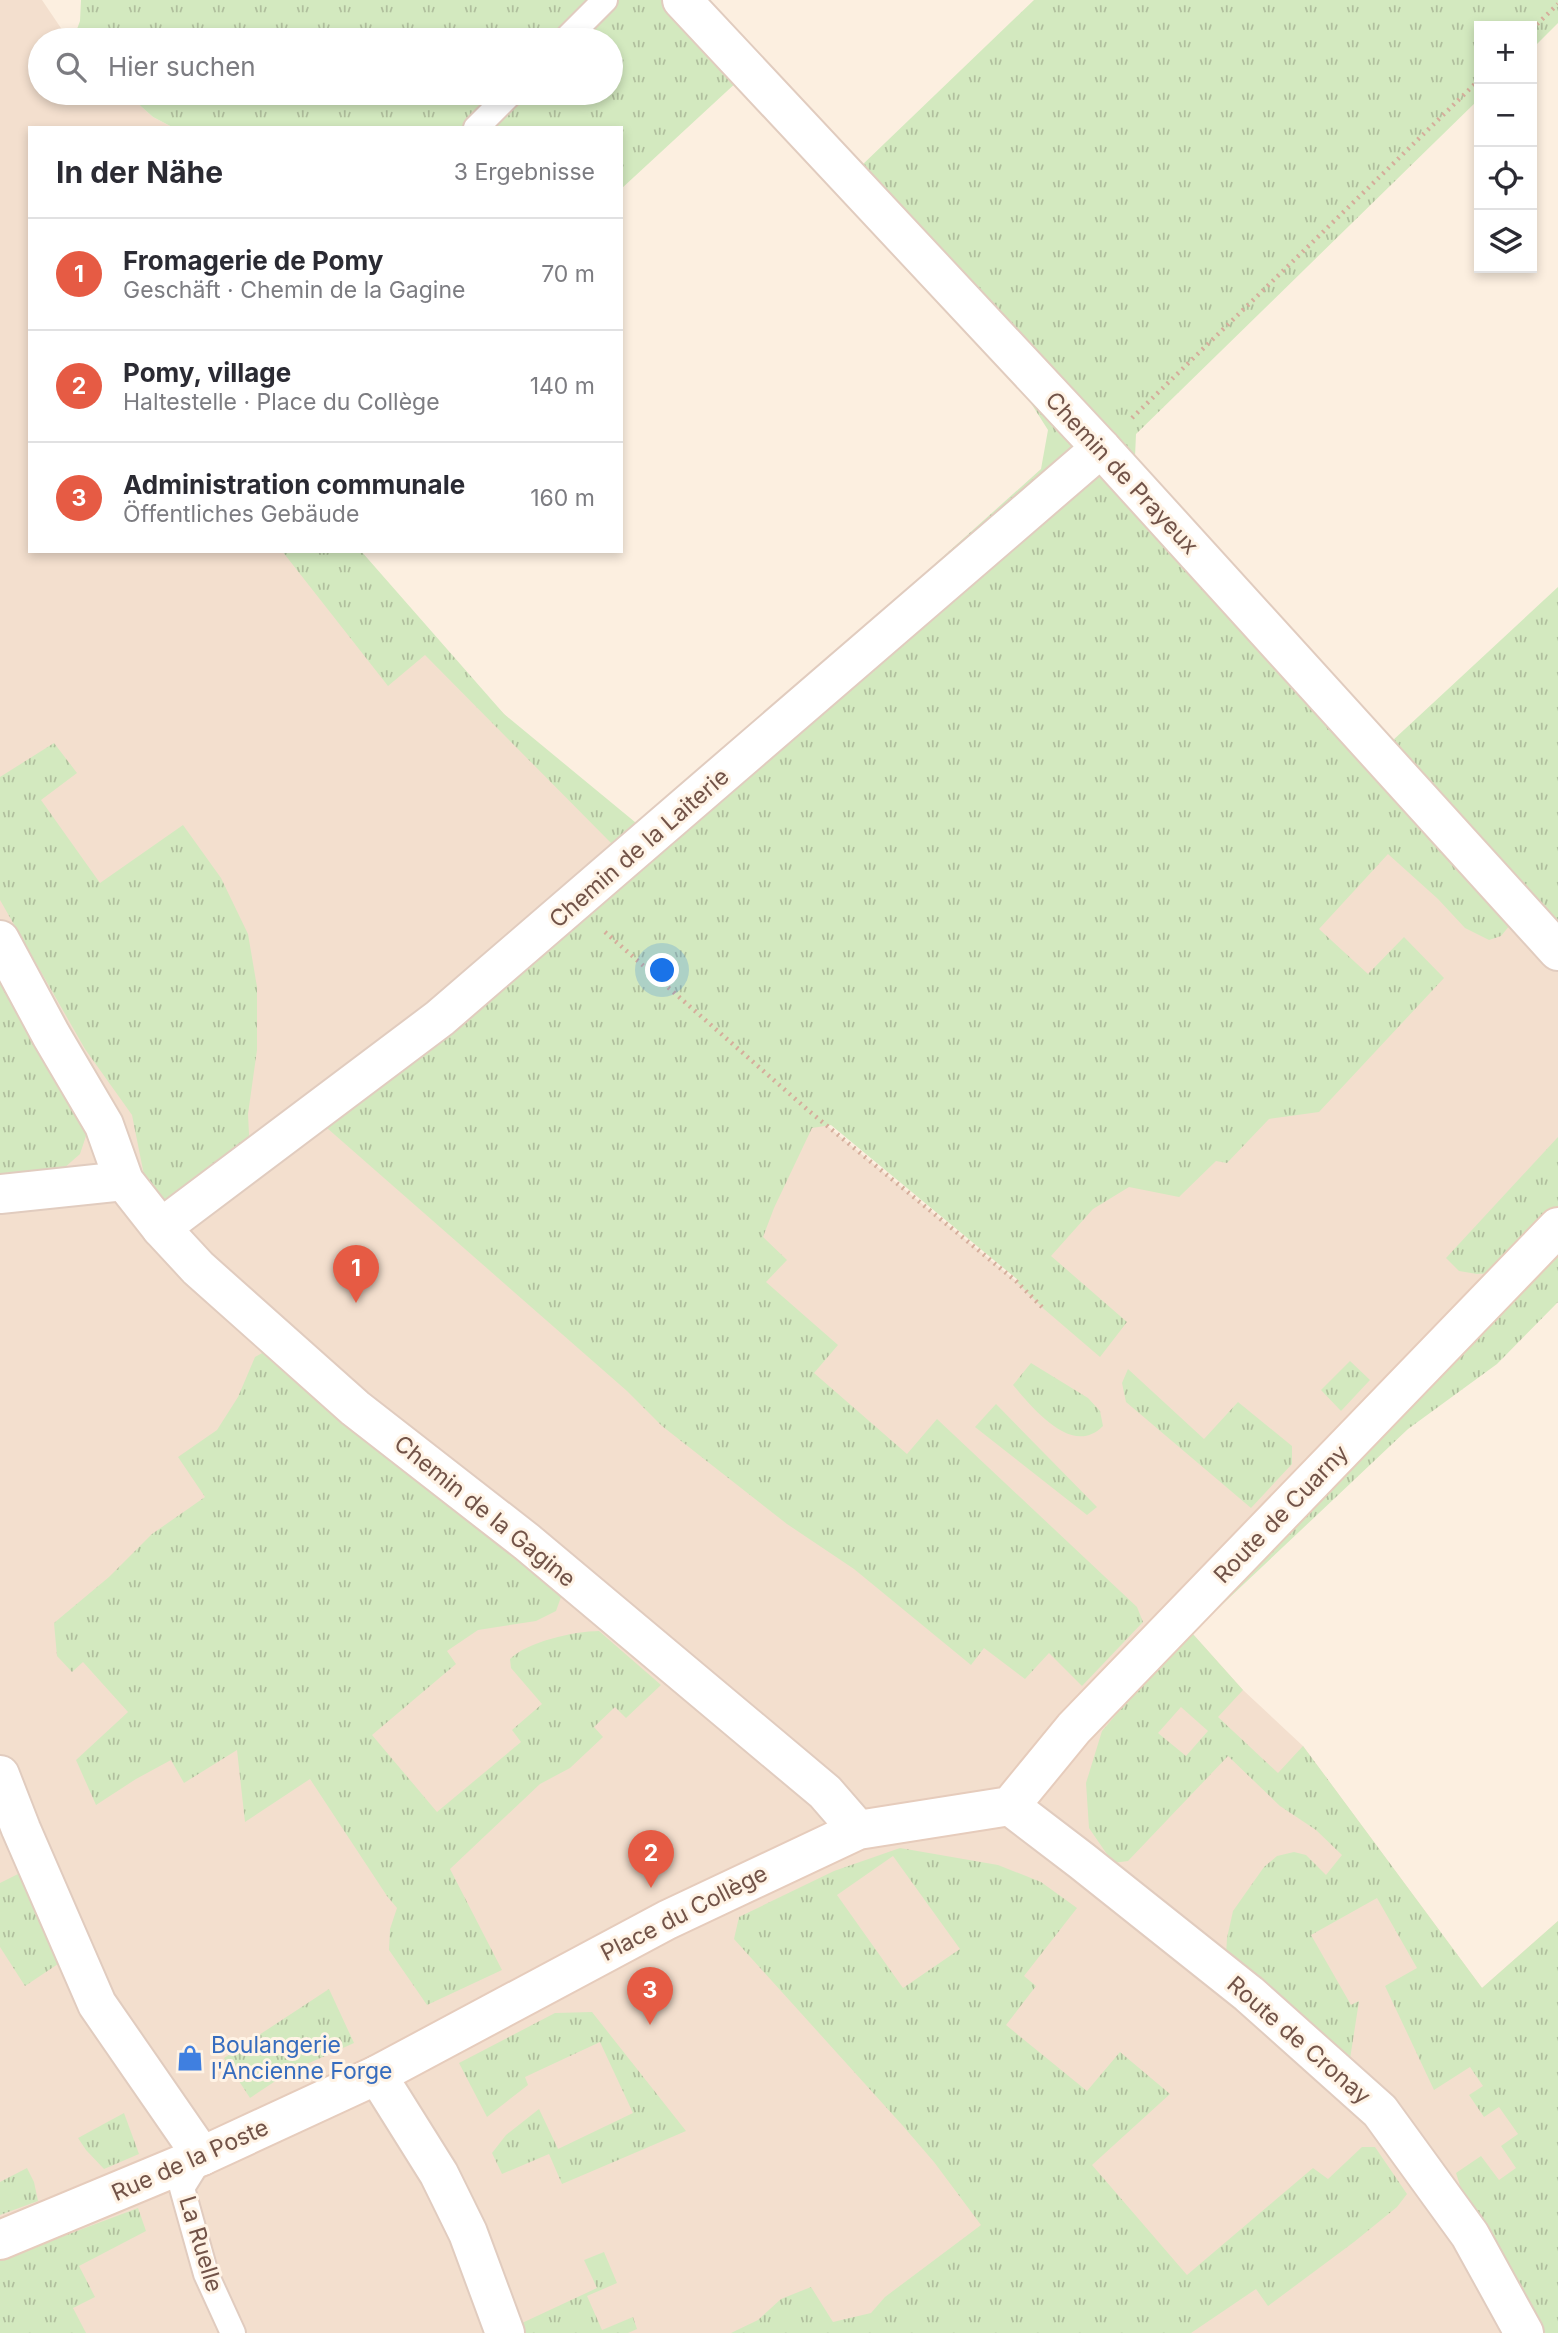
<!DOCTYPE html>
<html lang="de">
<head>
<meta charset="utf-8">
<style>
  :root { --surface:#fff; --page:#f7f7f7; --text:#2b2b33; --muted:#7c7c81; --line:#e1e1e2; --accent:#e65b44 }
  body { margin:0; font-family:Inter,sans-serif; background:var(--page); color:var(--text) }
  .controls { position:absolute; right:21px; top:21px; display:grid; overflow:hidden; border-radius:0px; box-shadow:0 4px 10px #0003 }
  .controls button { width:63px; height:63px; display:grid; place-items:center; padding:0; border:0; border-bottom:2px solid var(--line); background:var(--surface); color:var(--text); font:35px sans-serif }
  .you { position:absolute; left:663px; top:971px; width:24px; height:24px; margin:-18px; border:5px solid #fff; border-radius:50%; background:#1a73e8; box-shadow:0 0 0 10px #1a73e833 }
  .badge { display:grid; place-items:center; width:46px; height:46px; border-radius:50%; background:var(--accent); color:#fff; font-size:23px; font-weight:700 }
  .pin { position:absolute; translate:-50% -58px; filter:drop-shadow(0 2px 4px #0008) }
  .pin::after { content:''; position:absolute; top:37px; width:24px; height:21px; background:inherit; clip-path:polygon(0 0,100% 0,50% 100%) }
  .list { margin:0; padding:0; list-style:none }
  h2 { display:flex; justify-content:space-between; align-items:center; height:91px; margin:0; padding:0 28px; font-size:30px }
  h2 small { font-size:23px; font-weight:400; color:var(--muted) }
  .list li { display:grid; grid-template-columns:46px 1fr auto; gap:21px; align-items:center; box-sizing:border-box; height:112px; padding:0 28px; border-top:2px solid var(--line) }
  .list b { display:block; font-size:26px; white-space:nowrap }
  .list p { margin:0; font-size:23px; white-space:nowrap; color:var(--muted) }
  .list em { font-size:23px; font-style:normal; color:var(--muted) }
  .icon { flex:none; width:38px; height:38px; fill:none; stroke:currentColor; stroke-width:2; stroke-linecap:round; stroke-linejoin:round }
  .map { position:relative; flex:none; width:1558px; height:2333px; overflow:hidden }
  .search { position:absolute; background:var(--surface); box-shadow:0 4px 10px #0003; left:28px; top:28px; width:595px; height:77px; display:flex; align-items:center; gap:18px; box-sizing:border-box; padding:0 24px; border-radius:38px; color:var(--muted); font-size:26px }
  .panel { position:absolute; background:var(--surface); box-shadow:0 4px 10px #0003; left:28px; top:126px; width:595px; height:427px; border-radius:0px }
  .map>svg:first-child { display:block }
  .residential { fill:#f3dfce }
  .grass { fill:url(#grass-tufts); fill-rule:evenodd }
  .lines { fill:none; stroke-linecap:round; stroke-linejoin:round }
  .lane-casing { stroke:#e1ccbf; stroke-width:28 }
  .street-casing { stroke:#e1ccbf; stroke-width:42 }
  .secondary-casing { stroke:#e6ccbc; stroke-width:42 }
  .path { stroke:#d5ad9b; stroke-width:4.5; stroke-dasharray:2 5; stroke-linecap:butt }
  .lane { stroke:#fff; stroke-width:24 }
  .street { stroke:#fff; stroke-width:38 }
  .secondary { stroke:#fff; stroke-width:38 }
  .labels { text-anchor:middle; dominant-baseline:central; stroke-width:6; stroke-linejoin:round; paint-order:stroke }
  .street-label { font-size:23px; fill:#725348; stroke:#fff3e5 }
  .shop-label { font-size:23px; fill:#366cbe; stroke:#fff3e5; text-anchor:start }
</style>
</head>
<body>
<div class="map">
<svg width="1558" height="2333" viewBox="0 0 1558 2333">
  <defs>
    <pattern id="grass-tufts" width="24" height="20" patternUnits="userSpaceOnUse" patternTransform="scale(1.75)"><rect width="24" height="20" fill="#d3e9bf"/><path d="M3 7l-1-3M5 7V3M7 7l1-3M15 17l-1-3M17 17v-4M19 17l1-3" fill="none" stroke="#b0bf9d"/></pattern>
  </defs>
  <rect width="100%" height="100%" fill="#fcefe0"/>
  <!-- residential -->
  <path class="residential" d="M 0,0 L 42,0 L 69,40 L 40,40 L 40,93 L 126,93 L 153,117 L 174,128 L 30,128 L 30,551 L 346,551 L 639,853 L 809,1111 L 1016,1281 L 1253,1027 L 1256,893 L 1558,719 L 1558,1243 L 1192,1633 L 1243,1690 L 1303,1746 L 1482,1988 L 1558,1921 L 1558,2333 L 0,2333 Z"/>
  <!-- grass -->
  <g class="grass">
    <path d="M 81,0 L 708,0 L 860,167 L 1034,0 L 1558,0 L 1558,23 L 1532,49 L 1532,26 L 1479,26 L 1479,99 L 1136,434 L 1135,457 L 1391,742 L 1558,587 L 1558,926 L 1510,925 L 1501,936 L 1489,940 L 1465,928 L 1438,899 L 1388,854 L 1319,929 L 1368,974 L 1404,937 L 1444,978 L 1319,1112 L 1269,1119 L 1227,1163 L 1216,1161 L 1179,1197 L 1129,1187 L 1093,1209 L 1051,1256 L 1127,1322 L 1100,1357 L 1044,1309 L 1017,1282 L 1018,1280 L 831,1125 L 812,1128 L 774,1208 L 763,1237 L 787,1260 L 766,1282 L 838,1345 L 814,1373 L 907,1454 L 937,1419 L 1137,1607 L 1143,1622 L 1082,1686 L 1049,1653 L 1025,1679 L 984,1648 L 971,1665 L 854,1569 L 787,1524 L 662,1426 L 627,1391 L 327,1128 L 301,1110 L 622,856 L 612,844 L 425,655 L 388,686 L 282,551 L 361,551 L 504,714 L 641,827 L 1041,469 L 1048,430 L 1022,389 L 739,80 L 621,189 L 621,128 L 174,128 L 153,117 L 126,93 L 611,93 L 611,40 L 73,40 L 80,21 Z"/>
    <path d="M 54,743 L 77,773 L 41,800 L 100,883 L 183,825 L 221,878 L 248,934 L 257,987 L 257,1050 L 248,1114 L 250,1154 L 175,1219 L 144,1175 L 132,1115 L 85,1049 L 0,900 L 0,777 Z"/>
    <path d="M 0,975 L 88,1130 L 80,1154 L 63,1169 L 0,1176 Z"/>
    <path d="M 1558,1137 L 1558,1223 L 1511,1272 L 1477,1274 L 1459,1271 L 1446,1258 Z"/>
    <path d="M 1558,1230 L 1558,1302 L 1497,1364 L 1408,1429 L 1192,1633 L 1243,1690 L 1218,1717 L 1278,1773 L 1303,1746 L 1482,1988 L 1558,1921 L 1558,2333 L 1543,2333 L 1525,2293 L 1463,2195 L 1456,2173 L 1481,2156 L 1499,2180 L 1516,2168 L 1501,2146 L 1518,2134 L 1499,2107 L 1484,2117 L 1469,2095 L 1483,2086 L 1470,2067 L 1434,2090 L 1385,1986 L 1417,1968 L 1377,1898 L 1311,1935 L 1351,2005 L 1359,2001 L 1350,2059 L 1226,1955 L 1227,1938 L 1233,1911 L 1264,1867 L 1277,1856 L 1294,1852 L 1306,1855 L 1326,1875 L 1342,1855 L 1316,1830 L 1280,1806 L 1228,1756 L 1128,1861 L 1113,1863 L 1089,1828 L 1086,1783 L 1102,1731 L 1160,1663 ZM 1181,1707 L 1208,1731 L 1186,1756 L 1158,1733 Z"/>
    <path d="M 264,1352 L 555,1587 L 561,1597 L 556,1611 L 536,1621 L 478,1630 L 447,1651 L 456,1664 L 372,1735 L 437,1812 L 521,1742 L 512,1730 L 542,1704 L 511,1668 L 510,1659 C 527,1642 574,1631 599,1631 L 661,1685 L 626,1718 L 615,1707 L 594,1727 L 603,1737 L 570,1768 L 540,1784 L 450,1869 L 502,1970 L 427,2005 L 389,1950 L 390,1929 L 397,1908 L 387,1896 L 310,1779 L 245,1822 L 237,1750 L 184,1783 L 171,1760 L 136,1779 L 96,1805 L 76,1760 L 128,1712 L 83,1662 L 72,1672 L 57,1656 L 54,1623 L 109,1577 L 152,1534 L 205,1497 L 178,1457 L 217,1430 L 238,1397 L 255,1357 Z"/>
    <path d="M 1350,1361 L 1370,1380 L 1341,1411 L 1321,1390 Z"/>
    <path d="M 1031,1363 L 1088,1398 L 1100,1411 L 1103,1426 C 1072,1458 1032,1407 1013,1385 Z"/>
    <path d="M 1128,1369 L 1204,1439 L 1238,1402 L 1292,1446 L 1292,1464 L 1251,1508 L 1126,1402 L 1122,1383 Z"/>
    <path d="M 996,1404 L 1097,1507 L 1087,1515 L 975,1427 Z"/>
    <path d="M 900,1848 L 998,1865 L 1041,1882 L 1077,1908 L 1024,1976 L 1036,1986 L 1006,2025 L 1087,2091 L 1120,2052 L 1170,2094 L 1092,2165 L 1187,2275 L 1313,2168 L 1328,2179 L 1362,2147 L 1375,2147 L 1407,2194 L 1397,2207 L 1354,2242 L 1268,2306 L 1256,2289 L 1191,2333 L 731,2333 L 758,2320 L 781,2299 L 811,2287 L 833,2322 L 871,2313 L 885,2297 L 981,2225 L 934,2162 L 903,2126 L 734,1939 L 739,1917 L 834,1871 ZM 893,1856 L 960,1949 L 903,1988 L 837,1895 Z"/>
    <path d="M 32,1867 L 70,1956 L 25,1986 L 0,1947 L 0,1883 Z"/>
    <path d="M 329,1989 L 354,2043 L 289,2072 L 250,2098 L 224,2058 Z"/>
    <path d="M 592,2012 L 686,2131 L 562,2184 L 549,2154 L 502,2174 L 492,2153 L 506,2135 L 539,2109 L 558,2149 L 633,2113 L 600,2042 L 525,2077 L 528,2085 L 487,2117 L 459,2063 L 555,2013 Z"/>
    <path d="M 124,2113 L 139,2154 L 104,2169 L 86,2150 L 78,2138 Z"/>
    <path d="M 27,2168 L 34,2182 L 38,2201 L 0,2215 L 0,2182 Z"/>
    <path d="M 138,2208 L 146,2231 L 79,2266 L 95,2297 L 73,2308 L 86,2333 L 0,2333 L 0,2260 Z"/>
    <path d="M 604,2252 L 617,2283 L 587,2296 L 602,2330 L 633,2317 L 637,2329 L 628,2333 L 523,2333 L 522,2323 L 597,2288 L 584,2260 Z"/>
  </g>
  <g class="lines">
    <!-- lane casing -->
    <g class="lane-casing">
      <g id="lane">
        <path d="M 565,40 L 605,0"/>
        <path d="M 476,128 L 511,93"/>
        <path d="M 202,2156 L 182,2188 L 206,2274 L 233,2333"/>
      </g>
    </g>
    <!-- street casing -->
    <g class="street-casing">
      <g id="street">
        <path d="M 682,0 L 1101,448 L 1558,951"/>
        <path d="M 0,940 L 51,1035 L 104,1125 L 124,1181 L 161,1228 L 198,1268 L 355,1408 L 527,1542 L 825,1792 L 858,1830"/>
        <path d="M 0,1194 L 124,1181"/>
        <path d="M 161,1228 L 440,1018 L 1101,448"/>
        <path d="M 0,1775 L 21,1829 L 97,2004 L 202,2156"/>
        <path d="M 1010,1806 L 1082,1861 L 1249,1994 L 1380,2111 L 1470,2235 L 1524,2333"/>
        <path d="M 377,2075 L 439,2174 L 468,2233 L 505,2333"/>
      </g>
    </g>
    <!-- secondary casing -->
    <g class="secondary-casing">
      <path id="secondary" d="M 0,2240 L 202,2156 L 377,2075 L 667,1920 L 858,1830 L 1010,1806 L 1074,1728 L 1558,1227"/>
    </g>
    <!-- path -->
    <g class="path">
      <path d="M 1532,29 L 1558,4"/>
      <path d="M 1132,418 L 1479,80"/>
      <path d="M 605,932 L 809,1111 L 1017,1282 L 1044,1309"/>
    </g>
    <!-- lane -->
    <use href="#lane" class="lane"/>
    <!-- street -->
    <use href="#street" class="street"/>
    <!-- secondary -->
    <use href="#secondary" class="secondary"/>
  </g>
  <!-- icons -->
  <defs>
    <g id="shop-bare" transform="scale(2.1)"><path d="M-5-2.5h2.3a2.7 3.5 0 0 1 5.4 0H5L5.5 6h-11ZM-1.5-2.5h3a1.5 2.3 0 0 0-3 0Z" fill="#3f7fe0" stroke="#fff3e5" stroke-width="2.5" paint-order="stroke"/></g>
  </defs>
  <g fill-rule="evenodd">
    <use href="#shop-bare" x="190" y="2058"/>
  </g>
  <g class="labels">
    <!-- street labels -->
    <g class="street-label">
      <text transform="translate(1122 473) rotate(47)">Chemin de Prayeux</text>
      <text transform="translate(639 848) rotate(-41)">Chemin de la Laiterie</text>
      <text transform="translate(485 1511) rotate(39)">Chemin de la Gagine</text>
      <text transform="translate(1281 1514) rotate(-46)">Route de Cuarny</text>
      <text transform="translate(684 1913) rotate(-27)">Place du Collège</text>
      <text transform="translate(1299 2040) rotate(41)">Route de Cronay</text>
      <text transform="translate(190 2160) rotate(-24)">Rue de la Poste</text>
      <text transform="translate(201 2244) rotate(73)">La Ruelle</text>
    </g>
    <!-- shop labels -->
    <g class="shop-label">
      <text x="211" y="2045">Boulangerie<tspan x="211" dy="26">l'Ancienne Forge</tspan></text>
    </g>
  </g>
</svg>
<div class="controls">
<button>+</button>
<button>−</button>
<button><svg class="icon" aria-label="locate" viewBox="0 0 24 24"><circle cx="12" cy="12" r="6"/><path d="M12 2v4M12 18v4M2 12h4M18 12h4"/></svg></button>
<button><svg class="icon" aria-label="layers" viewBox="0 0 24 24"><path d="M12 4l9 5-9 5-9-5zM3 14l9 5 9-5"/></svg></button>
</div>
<div class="you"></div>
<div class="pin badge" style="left:356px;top:1303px">1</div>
<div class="pin badge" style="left:651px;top:1888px">2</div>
<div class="pin badge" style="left:650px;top:2025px">3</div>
<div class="search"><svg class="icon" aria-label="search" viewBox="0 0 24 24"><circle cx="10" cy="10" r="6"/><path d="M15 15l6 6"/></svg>Hier suchen</div>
<section class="panel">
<h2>In der Nähe<small>3 Ergebnisse</small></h2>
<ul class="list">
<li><span class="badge">1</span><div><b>Fromagerie de Pomy</b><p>Geschäft · Chemin de la Gagine</p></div><em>70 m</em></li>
<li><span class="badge">2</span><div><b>Pomy, village</b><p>Haltestelle · Place du Collège</p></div><em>140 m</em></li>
<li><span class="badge">3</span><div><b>Administration communale</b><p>Öffentliches Gebäude</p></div><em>160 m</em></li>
</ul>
</section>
</div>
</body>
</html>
